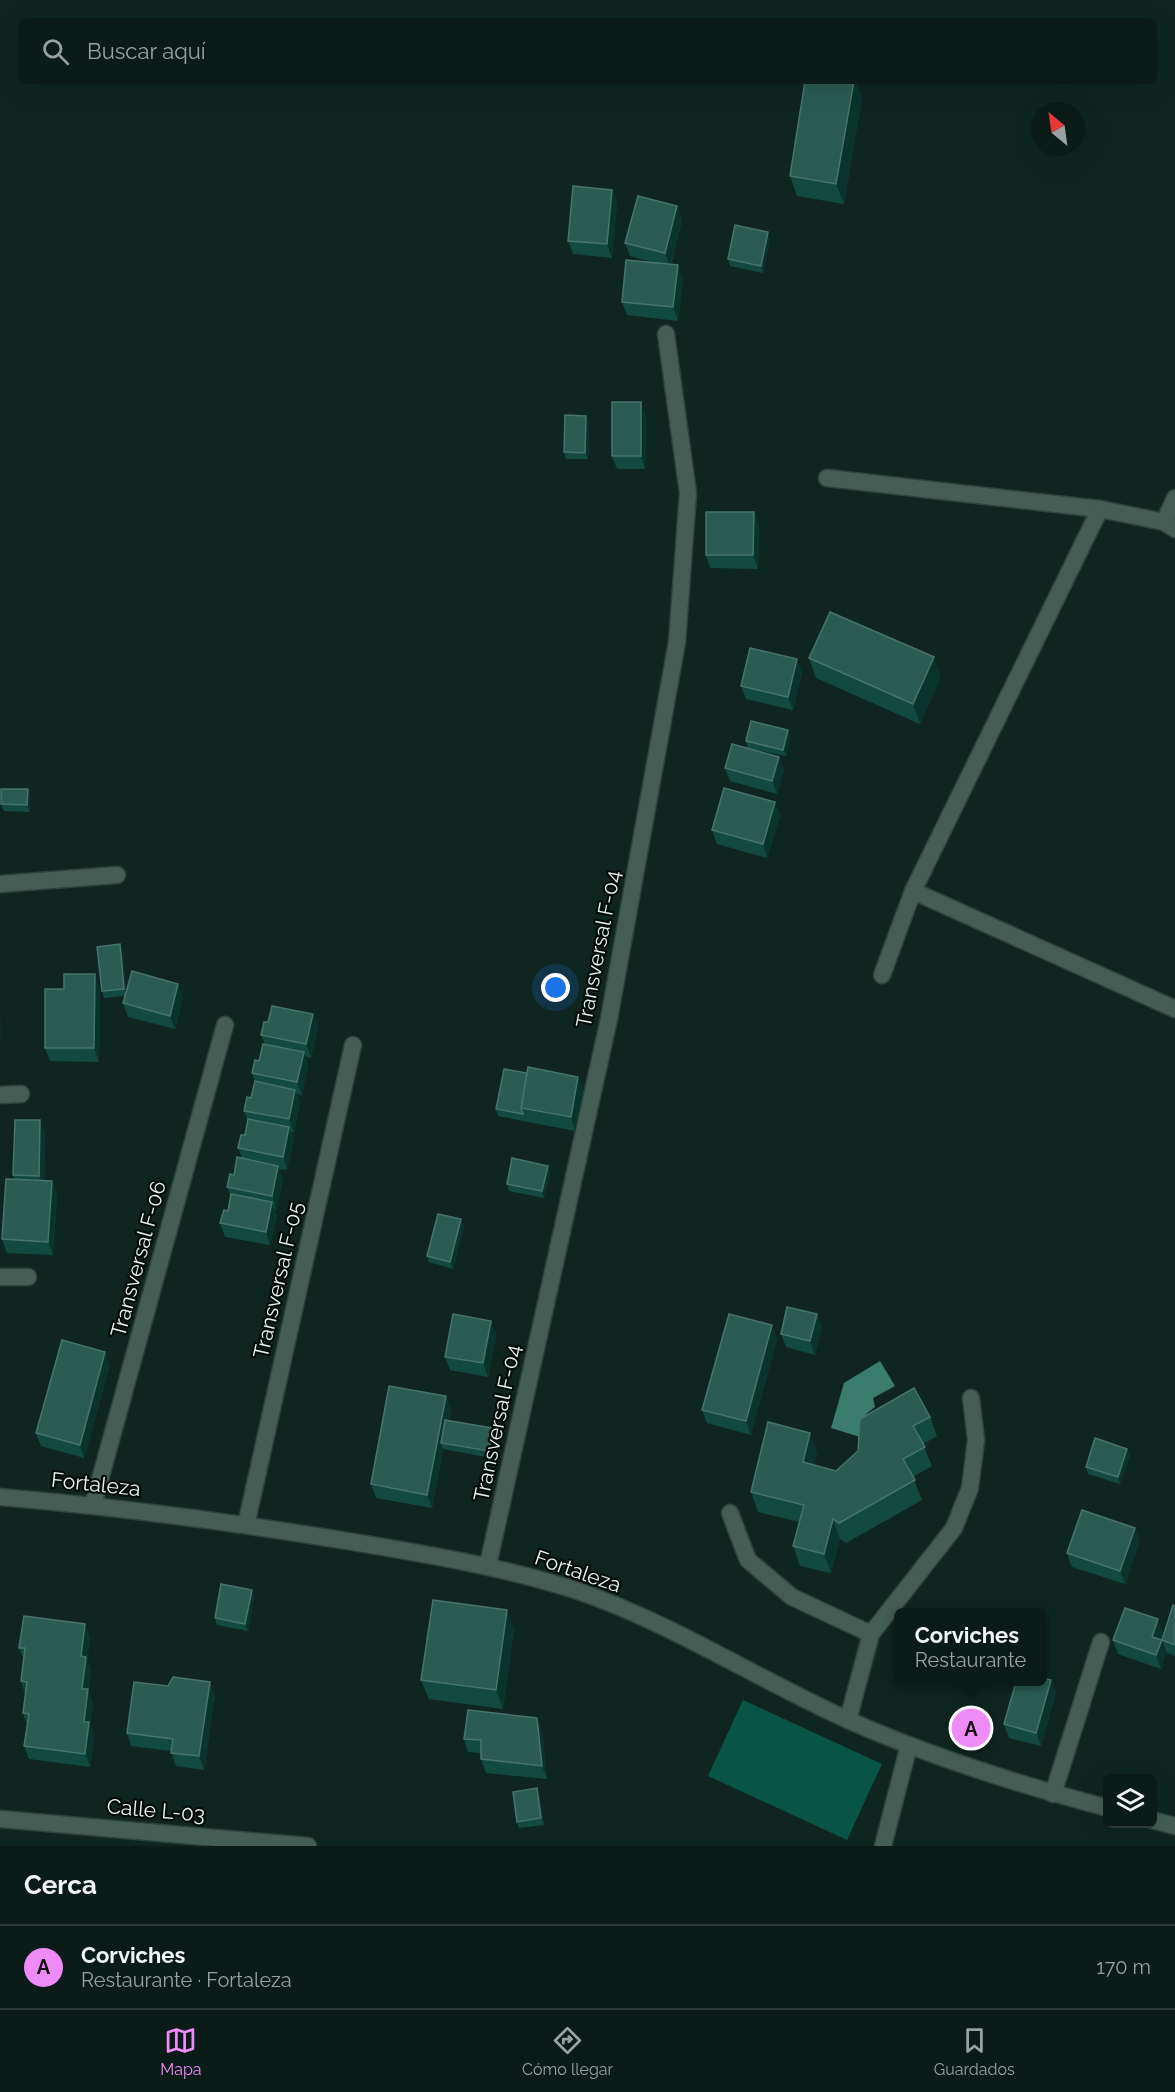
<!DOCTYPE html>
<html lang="es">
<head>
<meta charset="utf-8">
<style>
  :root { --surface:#0b1c18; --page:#192925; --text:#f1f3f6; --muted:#9aa1a2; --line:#2b3a37; --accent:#ef8bf7 }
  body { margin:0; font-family:Raleway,sans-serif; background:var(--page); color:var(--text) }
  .controls { position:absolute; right:18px; bottom:18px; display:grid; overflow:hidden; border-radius:9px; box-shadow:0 6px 24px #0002 }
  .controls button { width:54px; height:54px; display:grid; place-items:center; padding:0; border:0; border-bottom:2px solid var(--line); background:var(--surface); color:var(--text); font:30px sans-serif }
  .compass { position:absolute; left:1031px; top:102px; width:54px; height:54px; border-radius:50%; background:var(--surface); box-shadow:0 6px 24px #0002; rotate:331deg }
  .you { position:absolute; left:556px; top:988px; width:21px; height:21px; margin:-15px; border:4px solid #fff; border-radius:50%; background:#1a73e8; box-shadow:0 0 0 9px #1a73e833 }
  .badge { display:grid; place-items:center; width:39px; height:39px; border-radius:50%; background:var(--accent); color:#111; font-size:20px; font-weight:700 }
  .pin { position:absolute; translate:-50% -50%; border:3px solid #fff; box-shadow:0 2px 6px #0006 }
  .popup { position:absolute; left:894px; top:1608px; width:153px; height:78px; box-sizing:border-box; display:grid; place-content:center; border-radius:9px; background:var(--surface); filter:drop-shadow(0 2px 4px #0005); font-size:20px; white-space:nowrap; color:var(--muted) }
  .popup b { font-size:22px; color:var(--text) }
  .popup::after { content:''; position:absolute; left:50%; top:100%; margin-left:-12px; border:12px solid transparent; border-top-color:var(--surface) }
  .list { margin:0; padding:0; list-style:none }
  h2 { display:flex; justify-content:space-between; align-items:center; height:78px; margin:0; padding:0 24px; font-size:26px }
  h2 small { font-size:20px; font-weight:400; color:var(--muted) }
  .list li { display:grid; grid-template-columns:39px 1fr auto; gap:18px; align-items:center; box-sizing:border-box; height:84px; padding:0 24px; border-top:2px solid var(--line) }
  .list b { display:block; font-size:22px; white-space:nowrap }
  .list p { margin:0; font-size:20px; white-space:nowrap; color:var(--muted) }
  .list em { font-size:20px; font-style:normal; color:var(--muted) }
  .icon { flex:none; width:33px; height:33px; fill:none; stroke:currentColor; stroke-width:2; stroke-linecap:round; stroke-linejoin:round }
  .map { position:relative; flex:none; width:1175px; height:1846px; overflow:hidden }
  .search { position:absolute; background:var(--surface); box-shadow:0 6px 24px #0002; left:18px; right:18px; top:18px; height:66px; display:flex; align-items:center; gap:15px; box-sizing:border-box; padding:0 21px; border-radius:9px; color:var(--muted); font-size:22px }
  .sheet { height:162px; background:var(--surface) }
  nav { display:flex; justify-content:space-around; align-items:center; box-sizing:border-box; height:84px; border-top:2px solid var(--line); background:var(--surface); font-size:16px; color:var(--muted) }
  nav a { display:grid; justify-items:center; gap:3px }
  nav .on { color:var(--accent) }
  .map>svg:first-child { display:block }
  .green { fill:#085445 }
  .water { fill:#3a7d6c }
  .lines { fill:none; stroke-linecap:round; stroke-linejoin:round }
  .service-casing { stroke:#2d433d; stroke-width:19 }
  .minor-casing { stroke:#2d433d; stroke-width:19 }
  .service { stroke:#445e56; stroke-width:16 }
  .minor { stroke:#445e56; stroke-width:16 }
  .wall { fill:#134a3f }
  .shaded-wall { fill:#08342b }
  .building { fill:#2a5c52; stroke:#47746b; stroke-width:1.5 }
  .labels { text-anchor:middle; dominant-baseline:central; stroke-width:4.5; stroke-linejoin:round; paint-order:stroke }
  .street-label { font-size:21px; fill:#e7f5f1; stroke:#040c0a }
</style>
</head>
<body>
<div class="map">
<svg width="1175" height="1846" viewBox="0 0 1175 1846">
  <rect width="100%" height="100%" fill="#0f2620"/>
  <!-- green -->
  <path class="green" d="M 743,1700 L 882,1764 L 847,1840 L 708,1776 Z"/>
  <!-- water -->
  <path class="water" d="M 880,1361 L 895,1386 L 873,1398 L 875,1407 L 866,1414 L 860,1437 L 831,1428 L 844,1383 Z"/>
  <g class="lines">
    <!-- service casing -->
    <g class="service-casing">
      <g id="service">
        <path d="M 730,1513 L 748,1560 L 792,1597 L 871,1634"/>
        <path d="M 848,1720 L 871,1634 L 954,1528 L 970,1488 L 976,1440 L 971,1398"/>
      </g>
    </g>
    <!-- minor casing -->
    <g class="minor-casing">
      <g id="minor">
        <path d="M 827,478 L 1100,509 L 1164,522 L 1175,529"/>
        <path d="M 1164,522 L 1175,498"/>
        <path d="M 0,884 L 117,875"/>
        <path d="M 913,891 L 1175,1009"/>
        <path d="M 882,975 L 913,891 L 1100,509"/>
        <path d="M 0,1095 L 21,1094"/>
        <path d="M 0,1277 L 28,1277"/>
        <path d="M 0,1497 C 116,1507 232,1522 347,1541 C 424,1554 500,1566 575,1590 C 670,1622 757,1679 848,1720 C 931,1757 1020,1785 1108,1808"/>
        <path d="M 93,1505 L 225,1025"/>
        <path d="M 246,1525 L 353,1045"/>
        <path d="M 488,1565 L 609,1019 L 677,642 L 688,493 L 666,334"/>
        <path d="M 1053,1794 L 1101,1642"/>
        <path d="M 0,1819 L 308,1846"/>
        <path d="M 1152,1820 L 1175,1826"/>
        <path d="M 883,1846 L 909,1745"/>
      </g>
    </g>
    <!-- service -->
    <use href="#service" class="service"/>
    <!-- minor -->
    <use href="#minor" class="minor"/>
  </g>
  <!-- wall -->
  <g class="wall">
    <path d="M 805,81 L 855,81 L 862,98 L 844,204 L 797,196 L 790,176 Z"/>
    <path d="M 612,190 L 617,203 L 612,258 L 573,254 L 568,241 Z"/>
    <path d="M 682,220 L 671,265 L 683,279 L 678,321 L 627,315 L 622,302 L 656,263 L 630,256 L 625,243 Z"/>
    <path d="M 770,238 L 763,273 L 730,266 L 728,259 Z"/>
    <path d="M 646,415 L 645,469 L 617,469 L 612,456 Z"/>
    <path d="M 586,416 L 589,423 L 588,459 L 566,459 L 564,452 Z"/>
    <path d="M 759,525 L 758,569 L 710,568 L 706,555 Z"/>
    <path d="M 809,658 L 941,677 L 920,724 L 816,678 Z"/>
    <path d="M 802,672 L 793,710 L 746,699 L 741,686 Z"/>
    <path d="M 788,730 L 790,737 L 786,756 L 748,748 L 746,741 Z"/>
    <path d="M 779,757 L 784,770 L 777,794 L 730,781 L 725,768 Z"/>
    <path d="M 30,796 L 30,812 L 4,811 L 1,804 Z"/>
    <path d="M 775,802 L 780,816 L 767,858 L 717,844 L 712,830 Z"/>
    <path d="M 123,951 L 126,991 L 183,997 L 175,1029 L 128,1017 L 123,1003 L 125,996 L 104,998 L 102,991 Z"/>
    <path d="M 100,988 L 99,1062 L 50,1061 L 45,1048 L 64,989 Z"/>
    <path d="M 313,1014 L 318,1027 L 311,1058 L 305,1056 L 308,1065 L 302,1095 L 297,1094 L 300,1103 L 294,1133 L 291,1132 L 294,1140 L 287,1170 L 279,1169 L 283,1179 L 276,1210 L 274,1209 L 277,1216 L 270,1245 L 225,1237 L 220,1223 L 228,1211 L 231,1197 L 227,1187 L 242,1158 L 238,1148 L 245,1135 L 248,1121 L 244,1111 L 251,1098 L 255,1081 L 252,1073 L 259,1061 L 265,1044 L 261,1035 L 268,1022 Z"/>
    <path d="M 527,1073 L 578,1077 L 583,1090 L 575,1131 L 498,1116 L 496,1109 Z"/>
    <path d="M 45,1134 L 44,1181 L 52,1181 L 57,1195 L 53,1255 L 7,1253 L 2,1239 L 15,1180 L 13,1175 Z"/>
    <path d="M 548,1166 L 550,1173 L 544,1198 L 509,1191 L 507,1184 Z"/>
    <path d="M 464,1226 L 453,1269 L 429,1262 L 427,1256 Z"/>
    <path d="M 817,1314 L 822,1328 L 815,1355 L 786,1347 L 781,1334 Z"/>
    <path d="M 491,1321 L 496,1335 L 488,1377 L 450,1370 L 445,1357 Z"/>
    <path d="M 772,1325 L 777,1339 L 751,1435 L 707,1423 L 702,1410 Z"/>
    <path d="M 110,1365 L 84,1458 L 41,1446 L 36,1433 Z"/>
    <path d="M 446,1396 L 451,1410 L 449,1421 L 493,1428 L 496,1435 L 492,1458 L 443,1449 L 432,1508 L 376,1498 L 371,1484 Z"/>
    <path d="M 930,1417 L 937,1436 L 923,1444 L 932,1466 L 913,1477 L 922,1500 L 846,1543 L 840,1539 L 831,1573 L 800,1566 L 793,1546 L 799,1522 L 758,1512 L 751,1492 L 817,1453 L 814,1465 L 836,1471 Z"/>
    <path d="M 1127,1449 L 1130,1456 L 1120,1484 L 1088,1474 L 1086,1467 Z"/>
    <path d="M 1140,1541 L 1125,1584 L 1072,1567 L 1067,1553 Z"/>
    <path d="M 254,1597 L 248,1631 L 217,1625 L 215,1618 Z"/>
    <path d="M 1175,1606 L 1175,1656 L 1167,1653 L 1162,1640 Z"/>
    <path d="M 514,1629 L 503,1709 L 429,1699 L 421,1680 Z"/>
    <path d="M 1163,1633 L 1161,1640 L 1166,1653 L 1161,1669 L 1118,1654 L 1113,1640 Z"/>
    <path d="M 90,1637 L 87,1660 L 91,1670 L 88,1690 L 93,1703 L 90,1724 L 94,1736 L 90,1767 L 29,1759 L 24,1746 L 27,1725 L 23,1713 L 25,1694 L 21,1681 L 24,1659 L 19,1648 Z"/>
    <path d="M 1051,1680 L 1056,1693 L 1041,1746 L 1009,1738 L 1004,1724 Z"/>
    <path d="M 215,1695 L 204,1770 L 176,1766 L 171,1751 L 131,1746 L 127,1733 Z"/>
    <path d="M 542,1731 L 547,1779 L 486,1773 L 481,1759 L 481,1753 L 468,1752 L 464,1739 Z"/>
    <path d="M 537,1788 L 539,1795 L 544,1825 L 519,1828 L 517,1822 Z"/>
  </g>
  <!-- shaded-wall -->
  <g class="shaded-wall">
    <path d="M 854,81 L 855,81 L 862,98 L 844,204 L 836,184 Z"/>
    <path d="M 612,190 L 617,203 L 612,258 L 607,244 Z"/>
    <path d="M 677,206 L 682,220 L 670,267 L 665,253 Z"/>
    <path d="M 768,232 L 770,238 L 763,273 L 761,266 Z"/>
    <path d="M 678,265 L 683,279 L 678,321 L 673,307 Z"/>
    <path d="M 641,402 L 646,415 L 645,469 L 641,456 Z"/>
    <path d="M 586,416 L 589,423 L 588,459 L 585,453 Z"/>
    <path d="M 754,512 L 759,525 L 758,569 L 753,555 Z"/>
    <path d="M 934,657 L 941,677 L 920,724 L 913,704 Z"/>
    <path d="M 797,659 L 802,672 L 793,710 L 788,697 Z"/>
    <path d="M 788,730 L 790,737 L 786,756 L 783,750 Z"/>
    <path d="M 779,757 L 784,770 L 777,794 L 772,781 Z"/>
    <path d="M 28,789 L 30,796 L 30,812 L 27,805 Z"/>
    <path d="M 775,802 L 780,816 L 767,858 L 763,844 Z"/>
    <path d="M 120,944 L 123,951 L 126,996 L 124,989 Z"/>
    <path d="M 95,974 L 100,988 L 99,1062 L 94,1048 Z"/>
    <path d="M 178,984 L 183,997 L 175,1029 L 170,1016 Z"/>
    <path d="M 0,1002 L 0,1003 L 1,1042 L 0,1039 Z"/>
    <path d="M 313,1014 L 318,1027 L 311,1058 L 306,1044 Z"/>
    <path d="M 304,1052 L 308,1065 L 302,1095 L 297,1082 Z"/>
    <path d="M 578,1077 L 583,1090 L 575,1131 L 571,1117 Z"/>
    <path d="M 295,1090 L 300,1103 L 294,1133 L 289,1119 Z"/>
    <path d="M 40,1120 L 45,1134 L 44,1189 L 39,1176 Z"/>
    <path d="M 289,1127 L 294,1140 L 287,1170 L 283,1157 Z"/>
    <path d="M 278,1166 L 283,1179 L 276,1210 L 272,1196 Z"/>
    <path d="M 548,1166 L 550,1173 L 544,1198 L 542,1191 Z"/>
    <path d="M 52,1181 L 57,1195 L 53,1255 L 48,1242 Z"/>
    <path d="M 272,1202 L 277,1216 L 270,1245 L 266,1232 Z"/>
    <path d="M 461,1219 L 464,1226 L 453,1269 L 450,1262 Z"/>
    <path d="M 817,1314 L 822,1328 L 815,1355 L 810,1341 Z"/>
    <path d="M 491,1321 L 496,1335 L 488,1377 L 483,1363 Z"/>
    <path d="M 772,1325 L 777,1339 L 751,1435 L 746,1421 Z"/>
    <path d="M 105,1352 L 110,1365 L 84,1458 L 80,1445 Z"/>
    <path d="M 446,1396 L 451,1410 L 444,1443 L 441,1443 L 443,1449 L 432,1508 L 427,1495 Z"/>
    <path d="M 493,1428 L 496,1435 L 492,1458 L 489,1451 Z"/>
    <path d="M 810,1433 L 817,1453 L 810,1482 L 803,1462 Z"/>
    <path d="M 1127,1449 L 1130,1456 L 1120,1484 L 1118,1477 Z"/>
    <path d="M 833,1519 L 840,1539 L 831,1573 L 824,1554 Z"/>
    <path d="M 1135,1528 L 1140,1541 L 1125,1584 L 1120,1571 Z"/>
    <path d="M 252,1590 L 254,1597 L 248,1631 L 245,1624 Z"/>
    <path d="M 507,1610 L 514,1629 L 503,1709 L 496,1690 Z"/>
    <path d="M 1158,1619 L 1163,1633 L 1157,1650 L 1152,1637 Z"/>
    <path d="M 85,1624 L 90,1637 L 87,1660 L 91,1670 L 88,1690 L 93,1703 L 90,1724 L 94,1736 L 90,1767 L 85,1754 L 81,1656 Z"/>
    <path d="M 1162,1640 L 1166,1653 L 1161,1669 L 1156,1655 Z"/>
    <path d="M 1051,1680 L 1056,1693 L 1041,1746 L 1036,1733 Z"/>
    <path d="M 210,1682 L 215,1695 L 204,1770 L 199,1756 Z"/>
    <path d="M 537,1718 L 542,1731 L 547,1779 L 542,1766 Z"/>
    <path d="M 537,1788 L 539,1795 L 544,1825 L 541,1818 Z"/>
  </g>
  <!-- building -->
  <g class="building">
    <path d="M 805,81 L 854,81 L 836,184 L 790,176 Z"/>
    <path d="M 573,186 L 612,190 L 607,244 L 568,241 Z"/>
    <path d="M 638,196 L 677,206 L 665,253 L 625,243 Z"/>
    <path d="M 735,225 L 768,232 L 761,266 L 728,259 Z"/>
    <path d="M 626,260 L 678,265 L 673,307 L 622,302 Z"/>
    <rect x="612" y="402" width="29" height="54"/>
    <path d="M 565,415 L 586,416 L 585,453 L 564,452 Z"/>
    <path d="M 706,512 L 754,512 L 753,555 L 706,555 Z"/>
    <path d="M 830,612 L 934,657 L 913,704 L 809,658 Z"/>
    <path d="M 750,648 L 797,659 L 788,697 L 741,686 Z"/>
    <path d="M 751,721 L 788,730 L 783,750 L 746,741 Z"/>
    <path d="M 732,744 L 779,757 L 772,781 L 725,768 Z"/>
    <path d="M 724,788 L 775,802 L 763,844 L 712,830 Z"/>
    <path d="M 1,789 L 28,789 L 27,805 L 1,804 Z"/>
    <path d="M 120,944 L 124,989 L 102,991 L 97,947 Z"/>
    <path d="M 132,971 L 178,984 L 170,1016 L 123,1003 Z"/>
    <path d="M 64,974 L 95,974 L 94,1048 L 45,1048 L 45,989 L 64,989 Z"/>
    <path d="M 272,1006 L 313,1014 L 306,1044 L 261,1035 L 264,1022 L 268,1022 Z"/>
    <path d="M 263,1044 L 304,1052 L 297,1082 L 252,1073 L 255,1060 L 259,1061 Z"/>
    <path d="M 528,1067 L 578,1077 L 571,1117 L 521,1108 Z"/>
    <path d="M 504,1069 L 527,1073 L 521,1108 L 523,1114 L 496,1109 Z"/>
    <path d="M 255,1081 L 295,1090 L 289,1119 L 244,1111 L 247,1097 L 251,1098 Z"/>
    <path d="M 248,1119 L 289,1127 L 283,1157 L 238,1148 L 241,1135 L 245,1135 Z"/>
    <path d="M 15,1120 L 40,1120 L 39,1176 L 13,1175 Z"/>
    <path d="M 237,1157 L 278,1166 L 272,1196 L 227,1187 L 230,1174 L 234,1175 Z"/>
    <path d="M 512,1158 L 548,1166 L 542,1191 L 507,1184 Z"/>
    <path d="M 6,1179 L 52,1181 L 48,1242 L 2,1239 Z"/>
    <path d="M 231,1194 L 272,1202 L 266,1232 L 220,1223 L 224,1210 L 228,1211 Z"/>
    <path d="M 438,1214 L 461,1219 L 450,1262 L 427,1256 Z"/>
    <path d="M 787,1307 L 817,1314 L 810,1341 L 781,1334 Z"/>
    <path d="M 453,1314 L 491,1321 L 483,1363 L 445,1357 Z"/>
    <path d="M 729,1314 L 772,1325 L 746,1421 L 702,1410 Z"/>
    <path d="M 62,1340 L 105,1352 L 80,1445 L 36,1433 Z"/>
    <path d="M 389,1386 L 446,1396 L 427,1495 L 371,1484 Z"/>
    <path d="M 914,1388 L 930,1417 L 913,1426 L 925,1447 L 903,1459 L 915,1480 L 839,1523 L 833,1519 L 824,1554 L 793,1546 L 804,1505 L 751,1492 L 768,1422 L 810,1433 L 803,1462 L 836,1471 L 858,1451 L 860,1419 Z"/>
    <path d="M 445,1420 L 493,1428 L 489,1451 L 441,1443 Z"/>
    <path d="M 1095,1438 L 1127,1449 L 1118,1477 L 1086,1467 Z"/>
    <path d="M 1082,1510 L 1135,1528 L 1120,1571 L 1067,1553 Z"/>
    <path d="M 221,1584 L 252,1590 L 245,1624 L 215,1618 Z"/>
    <path d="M 433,1600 L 507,1610 L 496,1690 L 421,1680 Z"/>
    <path d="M 1173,1605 L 1175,1606 L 1175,1645 L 1162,1640 Z"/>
    <path d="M 1125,1608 L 1158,1619 L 1152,1637 L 1162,1640 L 1156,1655 L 1113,1640 Z"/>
    <path d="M 24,1616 L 85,1624 L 81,1656 L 86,1657 L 82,1689 L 88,1689 L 84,1722 L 89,1722 L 85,1754 L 24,1746 L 29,1714 L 23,1713 L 27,1682 L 21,1681 L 25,1648 L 19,1648 Z"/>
    <path d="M 173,1677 L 210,1682 L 199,1756 L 171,1753 L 173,1739 L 127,1733 L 134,1682 L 168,1686 Z"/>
    <path d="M 1043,1678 L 1051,1680 L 1036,1733 L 1004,1724 L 1016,1682 L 1043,1682 Z"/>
    <path d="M 468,1710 L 537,1718 L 542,1766 L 481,1759 L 481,1740 L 464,1739 Z"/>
    <path d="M 537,1788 L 541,1818 L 517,1822 L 513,1792 Z"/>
  </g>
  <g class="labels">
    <!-- street labels -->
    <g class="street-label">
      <text transform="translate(598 949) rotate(-79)">Transversal F-04</text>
      <text transform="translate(138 1259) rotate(-75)">Transversal F-06</text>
      <text transform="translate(278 1280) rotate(-77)">Transversal F-05</text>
      <text transform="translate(497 1423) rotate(-78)">Transversal F-04</text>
      <text transform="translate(96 1484) rotate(6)">Fortaleza</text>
      <text transform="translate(578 1571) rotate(19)">Fortaleza</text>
      <text transform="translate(156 1810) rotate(5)">Calle L-03</text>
    </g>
  </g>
</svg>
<div class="controls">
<button><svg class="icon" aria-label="layers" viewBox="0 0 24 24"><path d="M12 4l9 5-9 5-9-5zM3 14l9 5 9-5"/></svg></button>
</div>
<svg class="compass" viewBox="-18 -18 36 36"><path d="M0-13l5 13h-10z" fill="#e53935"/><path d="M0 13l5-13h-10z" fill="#9aa1a2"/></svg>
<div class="you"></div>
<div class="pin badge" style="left:971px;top:1728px">A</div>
<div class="popup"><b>Corviches</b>Restaurante</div>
<div class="search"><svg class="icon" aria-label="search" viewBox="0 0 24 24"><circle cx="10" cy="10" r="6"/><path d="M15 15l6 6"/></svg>Buscar aquí</div>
</div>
<section class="sheet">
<h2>Cerca<small></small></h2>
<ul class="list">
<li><span class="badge">A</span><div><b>Corviches</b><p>Restaurante · Fortaleza</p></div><em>170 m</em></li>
</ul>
</section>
<nav>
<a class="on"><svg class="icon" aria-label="map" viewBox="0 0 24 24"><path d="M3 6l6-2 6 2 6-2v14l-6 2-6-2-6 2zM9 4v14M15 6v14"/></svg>Mapa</a>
<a><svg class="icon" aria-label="directions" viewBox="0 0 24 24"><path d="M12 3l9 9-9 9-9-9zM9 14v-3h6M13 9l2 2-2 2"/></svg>Cómo llegar</a>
<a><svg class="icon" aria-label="saved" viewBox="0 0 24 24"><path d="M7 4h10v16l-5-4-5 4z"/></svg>Guardados</a>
</nav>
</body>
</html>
